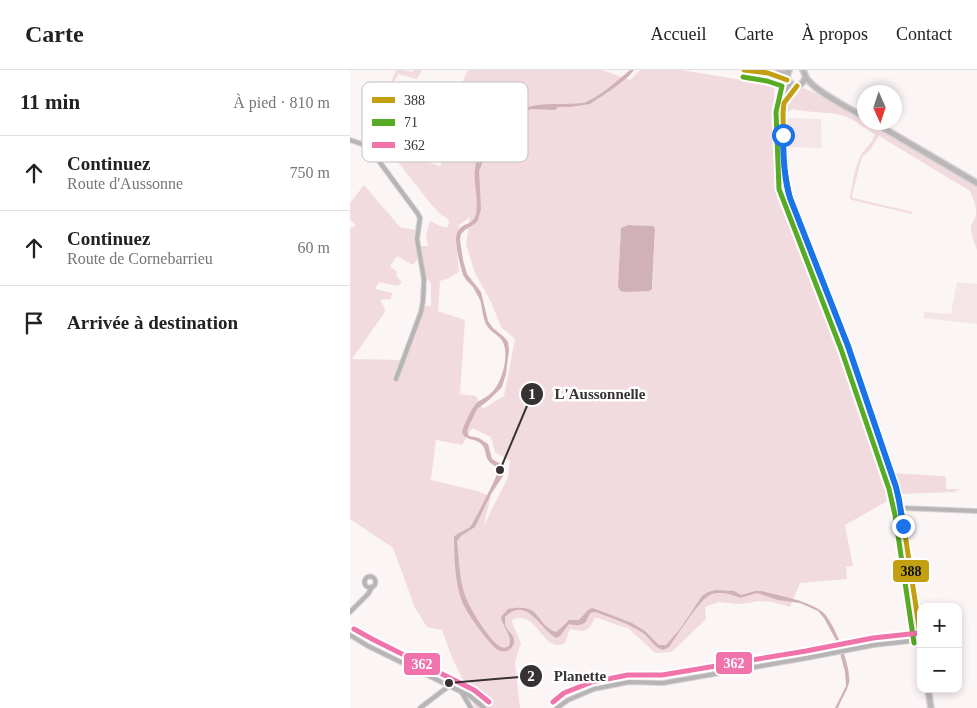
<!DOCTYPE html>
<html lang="fr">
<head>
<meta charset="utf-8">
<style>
  :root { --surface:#fff; --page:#f2f2f2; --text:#222; --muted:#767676; --line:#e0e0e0 }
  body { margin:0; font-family:Georgia,serif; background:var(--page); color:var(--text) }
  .controls { position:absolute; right:15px; bottom:15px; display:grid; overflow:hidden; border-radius:10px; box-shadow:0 2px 8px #0003 }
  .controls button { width:45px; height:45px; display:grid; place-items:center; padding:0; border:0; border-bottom:1px solid var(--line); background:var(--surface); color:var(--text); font:25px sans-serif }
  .compass { position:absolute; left:507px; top:15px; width:45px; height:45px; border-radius:50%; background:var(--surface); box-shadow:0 2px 8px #0003; rotate:177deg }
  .stop { position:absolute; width:15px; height:15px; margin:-11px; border:4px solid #1a73e8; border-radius:50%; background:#fff }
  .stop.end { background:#1a73e8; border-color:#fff; box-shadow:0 1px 5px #0008 }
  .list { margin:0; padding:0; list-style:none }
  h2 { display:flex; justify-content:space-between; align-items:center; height:65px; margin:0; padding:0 20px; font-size:21px }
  h2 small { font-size:16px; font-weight:400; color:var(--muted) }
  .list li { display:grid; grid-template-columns:32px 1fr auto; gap:15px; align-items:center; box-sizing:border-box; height:75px; padding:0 20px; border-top:1px solid var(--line) }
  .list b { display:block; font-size:19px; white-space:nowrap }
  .list p { margin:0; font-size:16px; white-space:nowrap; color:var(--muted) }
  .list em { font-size:16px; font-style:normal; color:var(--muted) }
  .icon { flex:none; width:28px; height:28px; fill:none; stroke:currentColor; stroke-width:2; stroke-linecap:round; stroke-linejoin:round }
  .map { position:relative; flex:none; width:627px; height:638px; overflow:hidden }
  header { display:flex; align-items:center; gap:30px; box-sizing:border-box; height:70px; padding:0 25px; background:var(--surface); border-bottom:1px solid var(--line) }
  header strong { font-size:24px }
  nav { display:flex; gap:28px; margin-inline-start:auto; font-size:18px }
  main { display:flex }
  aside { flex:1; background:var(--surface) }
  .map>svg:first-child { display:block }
  .built { fill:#f4e5e8 }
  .green { fill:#f2dbdf; fill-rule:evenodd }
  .water { fill:#d0b1b8 }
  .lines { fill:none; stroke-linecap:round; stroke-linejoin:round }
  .minor-casing { stroke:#d8d3d4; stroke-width:6 }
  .major-casing { stroke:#d8d3d4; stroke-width:8 }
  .minor { stroke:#b6b4b5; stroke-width:4 }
  .major { stroke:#bbb6b7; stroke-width:5 }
  .bus-1-casing { stroke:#fff; stroke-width:9 }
  .bus-2-casing { stroke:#fff; stroke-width:9 }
  .bus-3-casing { stroke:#fff; stroke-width:9 }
  .bus-1 { stroke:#c39f12; stroke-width:5 }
  .bus-2 { stroke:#58ac25; stroke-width:5 }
  .bus-3 { stroke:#f073ab; stroke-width:5 }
  .route { stroke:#1a73e8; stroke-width:6 }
  .key { fill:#fff; stroke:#c3c1c2; stroke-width:1 }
  .key-label { font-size:14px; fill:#363132 }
  .leader { fill:none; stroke:#363132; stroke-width:2 }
  .callout-dot { fill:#363132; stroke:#fff; stroke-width:2 }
  .mark-label { font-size:15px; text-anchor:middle; font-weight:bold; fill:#fff }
  .callout-label { font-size:15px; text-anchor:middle; font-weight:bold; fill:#363132; stroke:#fff; stroke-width:5; stroke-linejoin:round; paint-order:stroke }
  .line-badge { stroke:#fff; stroke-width:2 }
  .badge-label { font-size:14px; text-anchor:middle; font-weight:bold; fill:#fff }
  .pale-badge-label { font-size:14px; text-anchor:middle; font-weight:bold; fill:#111 }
</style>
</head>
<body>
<header>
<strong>Carte</strong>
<nav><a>Accueil</a><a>Carte</a><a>À propos</a><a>Contact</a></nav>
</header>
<main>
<aside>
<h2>11 min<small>À pied · 810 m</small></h2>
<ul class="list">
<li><svg class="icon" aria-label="ahead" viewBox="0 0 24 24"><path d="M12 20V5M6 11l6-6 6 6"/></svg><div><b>Continuez</b><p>Route d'Aussonne</p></div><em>750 m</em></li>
<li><svg class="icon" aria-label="ahead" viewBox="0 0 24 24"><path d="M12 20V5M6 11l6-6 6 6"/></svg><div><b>Continuez</b><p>Route de Cornebarrieu</p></div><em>60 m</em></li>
<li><svg class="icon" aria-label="arrive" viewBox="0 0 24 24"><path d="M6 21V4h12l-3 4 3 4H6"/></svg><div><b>Arrivée à destination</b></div></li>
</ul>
</aside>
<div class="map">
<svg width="627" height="638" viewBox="0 0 627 638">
  <rect width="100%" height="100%" fill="#fcf5f6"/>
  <!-- built -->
  <g class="built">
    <path d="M 434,48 L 471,49 L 472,78 L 436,77 Z"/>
    <path d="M 607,212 L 627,214 L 627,254 L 573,248 L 575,242 L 601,244 Z"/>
  </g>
  <!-- green -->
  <g class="green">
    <path d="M 46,0 L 54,0 L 62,2 L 64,0 L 72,0 L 67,9 L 48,4 L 32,37 L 31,37 Z"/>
    <path d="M 118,0 L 252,0 L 280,10 L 290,0 L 331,0 L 424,15 L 429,114 L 432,130 L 449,170 L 485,261 L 483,272 L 492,286 L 500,307 L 541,429 L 495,455 L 503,496 L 496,497 L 497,509 L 450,513 L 440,537 L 422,532 L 408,531 L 399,533 L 388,534 L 369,532 L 355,537 L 356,549 L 322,582 L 305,583 L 278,558 L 267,555 L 248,548 L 245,548 C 237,563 236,562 220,559 L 215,573 C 192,585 187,537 162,550 L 163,555 L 171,573 L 165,592 L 170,638 L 125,638 L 119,622 L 103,590 L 92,560 L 77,557 L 65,538 L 43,478 L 0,449 L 0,159 L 6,155 L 0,150 L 0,133 L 14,115 L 50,157 L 65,160 L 64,170 L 68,188 L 63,195 L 47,186 L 40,196 L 47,202 L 46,206 L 52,212 L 48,216 L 29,212 L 25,219 L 42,223 L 41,229 L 30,230 L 34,237 L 35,242 L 2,289 L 53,290 L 75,236 L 81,236 L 81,215 L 80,212 L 75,207 L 70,176 L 78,176 L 76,166 L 80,151 L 93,157 L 98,157 L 99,152 L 97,148 L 91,145 L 80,133 L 44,87 L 50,83 L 90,96 L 111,55 L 86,43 L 88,41 L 95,42 L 100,39 ZM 120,147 L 116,174 L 125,203 L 142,234 L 151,257 L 165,269 L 154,326 L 133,339 L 126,326 L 110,324 L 115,250 L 88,241 L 90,211 L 97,209 L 109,202 L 106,172 L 109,155 ZM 278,155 L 303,156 L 305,158 L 302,219 L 271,221 L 269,219 L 268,216 L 271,158 ZM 122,358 L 141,367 L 145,382 L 160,391 L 158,407 L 134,455 L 141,426 L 127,421 L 81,410 L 86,370 L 112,375 Z"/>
    <path d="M 453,18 L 468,24 L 476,30 L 490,35 L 514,50 L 514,52 L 519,53 L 627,117 L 627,180 C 625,173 620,163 621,156 C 622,152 625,149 626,145 C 627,137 623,128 620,121 L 529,66 L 520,80 L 513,86 L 511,90 L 502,126 L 503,128 L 563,142 L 562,144 L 502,130 L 500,129 L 500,126 C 503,114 504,99 510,87 C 514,78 521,76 525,64 C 516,59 504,49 494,46 C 477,41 459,43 443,39 L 434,44 C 437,32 441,22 453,18 Z"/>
    <path d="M 544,403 L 592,406 L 596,407 L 596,419 L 610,419 L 604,422 L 550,424 Z"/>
  </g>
  <!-- water -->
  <g class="water">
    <path d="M 280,0 L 284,0 L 279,6 L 264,18 L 240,34 L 220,37 L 208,37 L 205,40 L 181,39 L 175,42 L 162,54 L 150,63 L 135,86 L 129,101 L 131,139 L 128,150 L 126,153 L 115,160 L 111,164 L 110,170 L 113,190 L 117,204 L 131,222 L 138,251 L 143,258 L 154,267 L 158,272 L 159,280 L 156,304 L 152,317 L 140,329 L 127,339 L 118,358 L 117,362 L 119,366 L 129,368 L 138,374 L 142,389 L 149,393 L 152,397 L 153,406 L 141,424 L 125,457 L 111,466 L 107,471 C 109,488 109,506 114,522 C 117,535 140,572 151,577 C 155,578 155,578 159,576 C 163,566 153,558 151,547 L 158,539 C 193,532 184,554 206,562 L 211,558 L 219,550 L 229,550 L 238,540 L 242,538 L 248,540 L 282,553 L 295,561 L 309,575 L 316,575 L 330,559 L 352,526 L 358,522 L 366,520 L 384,521 L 391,525 L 405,521 L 411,521 C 431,526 452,529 470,540 C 483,547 502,598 499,613 C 497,621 491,630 488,638 L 485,638 L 496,616 L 495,602 L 487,572 L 474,548 L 468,541 L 450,533 L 428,530 L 407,523 L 390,528 C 382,524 369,521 360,525 C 349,530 327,566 319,577 L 313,580 C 303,577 300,567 291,562 C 278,553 261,548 246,542 C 235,542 240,552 232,554 C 228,556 223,555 219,554 L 210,566 L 206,568 C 190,559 177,525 155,547 C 155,550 155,552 155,555 C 157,561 165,565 164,572 C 162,583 151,584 144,577 C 137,570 126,555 120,546 C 115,539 111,530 109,522 C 105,506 104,483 104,467 C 108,462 115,461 120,457 C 123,454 148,405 148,401 C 148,396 141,395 138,390 C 135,386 136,380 133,376 C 127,367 115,372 112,362 C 113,357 122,338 125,335 C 128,330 136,328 140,324 C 151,315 157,293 155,279 C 153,265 143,265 137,256 C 132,247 133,239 130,230 C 128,226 125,221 123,217 C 121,214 117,212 115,208 C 113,206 112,201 111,198 C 109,189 103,168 108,161 C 113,152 123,156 126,144 C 129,129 123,113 125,99 C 126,86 137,71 146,63 C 150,59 156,55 160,51 C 165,47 168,40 174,38 C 191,32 216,35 234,33 C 252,25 266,12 280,0 Z"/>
    <path d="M 278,155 L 303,156 L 305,158 L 302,216 L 302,219 L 299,221 L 274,222 C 270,221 269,220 268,216 L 271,158 Z"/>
  </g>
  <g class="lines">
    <!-- minor casing -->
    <g class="minor-casing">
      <g id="minor">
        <path d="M 0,70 L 15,75 L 23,83 L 68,144 L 70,148 L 67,169 L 74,209 L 73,231 L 71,242 L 46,309"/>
        <path d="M 551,438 L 627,441"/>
        <circle cx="20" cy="512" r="5.5"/>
        <path d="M 0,542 L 18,524 L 22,517"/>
        <path d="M 0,565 L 18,576 L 120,626 L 134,638"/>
        <path d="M 112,623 L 121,638"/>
        <path d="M 70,638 L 99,616"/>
        <path d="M 207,638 L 218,630 L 244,619 L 279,612 L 313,613 L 457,588 L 524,575 L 570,570"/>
      </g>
    </g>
    <!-- major casing -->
    <g class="major-casing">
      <g id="major">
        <path d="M 394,0 L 418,3 L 437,3"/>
        <path d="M 439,0 L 437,7 C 441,18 451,19 455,8"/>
        <path d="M 453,0 C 455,4 455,7 458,10 C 468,23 499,38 514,47"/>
        <path d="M 440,13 L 433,42 L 435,103 L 436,117 L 440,128 L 498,276 L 546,417 L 552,444 L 571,572"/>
        <path d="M 523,52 L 627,113"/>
        <path d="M 578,619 L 581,638"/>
      </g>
    </g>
    <!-- minor -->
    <use href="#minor" class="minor"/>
    <!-- major -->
    <use href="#major" class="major"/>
    <!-- bus-1 casing -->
    <g class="bus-1-casing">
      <g id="bus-1">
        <path d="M 394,0 L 418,3 L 437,10"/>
        <path d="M 447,16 L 434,33 L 433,42 L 434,96 L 440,128 L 498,276 L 546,417 L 552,444 L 571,570"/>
      </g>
    </g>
    <!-- bus-2 casing -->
    <g class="bus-2-casing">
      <path id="bus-2" d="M 393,7 L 417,11 L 432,16 L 426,42 L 429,119 L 491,279 L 539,419 L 545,445 L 564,573"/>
    </g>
    <!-- bus-3 casing -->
    <g class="bus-3-casing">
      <g id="bus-3">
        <path d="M 4,559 L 22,569 L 124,620 L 139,632"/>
        <path d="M 203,632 L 214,623 L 242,612 L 278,605 L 312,605 L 456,581 L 523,568 L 569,563"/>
      </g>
    </g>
    <!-- bus-1 -->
    <use href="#bus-1" class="bus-1"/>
    <!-- bus-2 -->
    <use href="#bus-2" class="bus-2"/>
    <!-- bus-3 -->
    <use href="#bus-3" class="bus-3"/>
  </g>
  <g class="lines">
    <!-- route -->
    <path class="route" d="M 433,65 C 433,87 434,108 440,128 L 498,276 L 546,417 L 549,430 L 553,456"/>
  </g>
  <!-- legend -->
  <rect x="12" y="12" width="166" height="80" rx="8" class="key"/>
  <rect x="22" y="27" width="23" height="6" fill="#c39f12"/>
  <rect x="22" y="49" width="23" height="7" fill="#58ac25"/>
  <rect x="22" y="72" width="23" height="6" fill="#f073ab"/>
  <g class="key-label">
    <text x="54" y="35">388</text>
    <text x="54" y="57">71</text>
    <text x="54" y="80">362</text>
  </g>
  <!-- callouts -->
  <path class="leader" d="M150 400L182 324M99 613L181 606"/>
  <g class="callout-dot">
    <circle cx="150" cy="400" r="5"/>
    <circle cx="99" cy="613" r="5"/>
    <circle cx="182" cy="324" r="12"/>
    <circle cx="181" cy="606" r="12"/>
  </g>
  <g class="mark-label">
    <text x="182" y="329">1</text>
    <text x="181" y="611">2</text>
  </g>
  <g class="callout-label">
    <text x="250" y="329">L'Aussonnelle</text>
    <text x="230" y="611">Planette</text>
  </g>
  <g class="line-badge">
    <rect x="542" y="489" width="38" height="24" rx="5" fill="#c39f12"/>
    <rect x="365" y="581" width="38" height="24" rx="5" fill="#f073ab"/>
    <rect x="53" y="582" width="38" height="24" rx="5" fill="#f073ab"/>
  </g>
  <g class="badge-label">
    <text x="384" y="598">362</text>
    <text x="72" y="599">362</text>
  </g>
  <g class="pale-badge-label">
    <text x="561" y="506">388</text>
  </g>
</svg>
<div class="controls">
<button>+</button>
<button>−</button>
</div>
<svg class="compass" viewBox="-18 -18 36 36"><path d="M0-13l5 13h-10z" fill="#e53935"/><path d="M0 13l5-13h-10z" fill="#767676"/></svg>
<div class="stop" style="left:433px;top:65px"></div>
<div class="stop end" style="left:553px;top:456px"></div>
</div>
</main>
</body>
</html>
